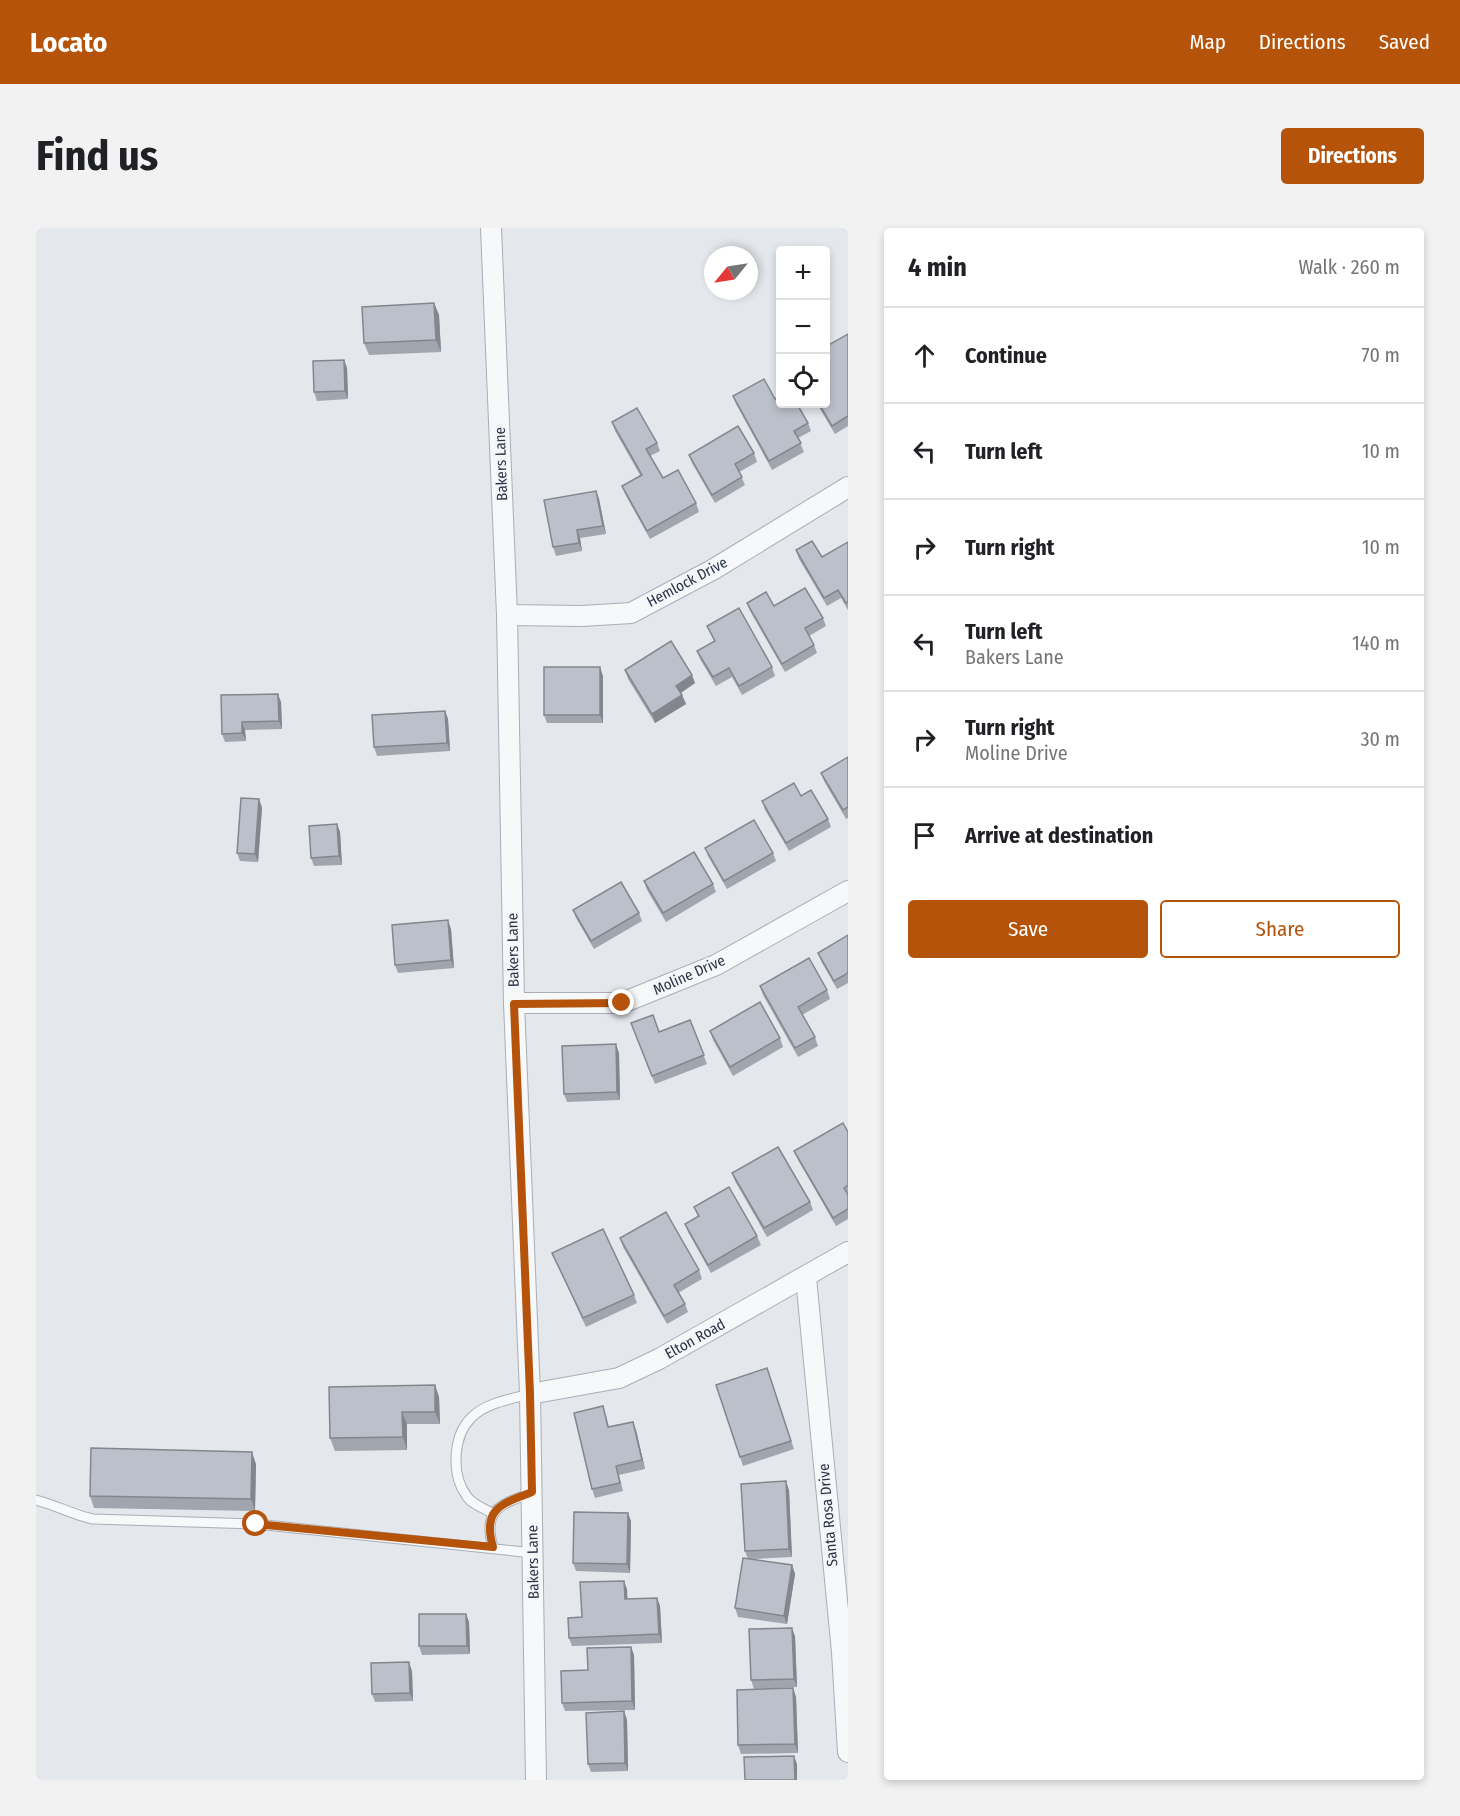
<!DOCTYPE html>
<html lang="en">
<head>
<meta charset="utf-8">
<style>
  :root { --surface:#fff; --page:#f2f2f2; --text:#202124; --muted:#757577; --line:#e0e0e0; --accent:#b45309 }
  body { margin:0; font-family:"Fira Sans Condensed",sans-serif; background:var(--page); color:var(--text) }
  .controls { position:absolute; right:18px; top:18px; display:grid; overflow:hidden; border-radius:6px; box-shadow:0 3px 9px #0003 }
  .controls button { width:54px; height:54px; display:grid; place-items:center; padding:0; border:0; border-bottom:2px solid var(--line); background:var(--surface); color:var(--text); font:30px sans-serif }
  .compass { position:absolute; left:668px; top:18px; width:54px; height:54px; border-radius:50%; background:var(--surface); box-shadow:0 3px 9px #0003; rotate:240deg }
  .stop { position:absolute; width:18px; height:18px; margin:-14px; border:4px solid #b45309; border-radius:50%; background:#fff }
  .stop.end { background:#b45309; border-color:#fff; box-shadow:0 2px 6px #0008 }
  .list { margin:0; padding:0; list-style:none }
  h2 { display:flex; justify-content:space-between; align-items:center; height:78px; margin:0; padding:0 24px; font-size:26px }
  h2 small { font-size:20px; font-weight:400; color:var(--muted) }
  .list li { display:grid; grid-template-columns:39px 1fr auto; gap:18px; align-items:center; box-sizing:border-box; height:96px; padding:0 24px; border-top:2px solid var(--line) }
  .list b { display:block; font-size:22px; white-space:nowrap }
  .list p { margin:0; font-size:20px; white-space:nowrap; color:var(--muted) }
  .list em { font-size:20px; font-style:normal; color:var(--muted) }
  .actions { display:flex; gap:12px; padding:18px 24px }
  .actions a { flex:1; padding:14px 0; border:2px solid var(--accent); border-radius:6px; text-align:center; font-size:21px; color:var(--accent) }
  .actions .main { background:var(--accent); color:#fff }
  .icon { flex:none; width:33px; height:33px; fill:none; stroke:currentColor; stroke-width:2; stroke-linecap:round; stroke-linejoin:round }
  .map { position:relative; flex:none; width:812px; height:1552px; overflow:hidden; border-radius:6px }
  header { display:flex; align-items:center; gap:36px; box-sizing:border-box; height:84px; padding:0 30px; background:var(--accent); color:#fff }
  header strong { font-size:28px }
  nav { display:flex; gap:33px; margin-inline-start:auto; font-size:21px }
  .intro { display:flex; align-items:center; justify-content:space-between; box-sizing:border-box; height:144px; padding:0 36px }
  h1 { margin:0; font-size:42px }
  .button { padding:15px 27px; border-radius:6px; background:var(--accent); color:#fff; font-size:21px; font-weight:700 }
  main { display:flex; gap:36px; padding:0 36px }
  aside { flex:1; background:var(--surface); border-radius:6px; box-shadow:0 3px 9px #0003 }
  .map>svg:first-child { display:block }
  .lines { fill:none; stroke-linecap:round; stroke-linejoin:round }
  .lane-casing { stroke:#a9aeb7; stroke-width:11 }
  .street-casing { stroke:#a9aeb7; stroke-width:22 }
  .lane { stroke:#f7f8fa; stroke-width:9 }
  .street { stroke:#f7f8fa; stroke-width:20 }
  .wall { fill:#a1a5ae }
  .shaded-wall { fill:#83868d }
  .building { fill:#bbc0ca; stroke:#83868d; stroke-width:1.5 }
  .route { stroke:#b45309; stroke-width:8 }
  .labels { text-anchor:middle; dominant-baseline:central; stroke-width:4.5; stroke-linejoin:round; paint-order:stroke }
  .street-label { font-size:15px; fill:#2b3445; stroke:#f4f6f9 }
</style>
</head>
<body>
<header>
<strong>Locato</strong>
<nav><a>Map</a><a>Directions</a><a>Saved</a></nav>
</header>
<div class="intro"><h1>Find us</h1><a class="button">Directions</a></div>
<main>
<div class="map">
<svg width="812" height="1552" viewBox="0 0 812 1552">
  <rect width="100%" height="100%" fill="#e4e7ec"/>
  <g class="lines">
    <!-- lane casing -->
    <g class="lane-casing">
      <g id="lane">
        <path d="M 0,1272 C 20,1277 37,1287 57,1291 L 220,1296 L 497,1325"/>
        <path d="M 456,1285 C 447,1280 435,1276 430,1267 C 415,1246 417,1208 435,1190 C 449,1175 475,1171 494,1166"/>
        <path d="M 457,1319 C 446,1282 464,1276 496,1265"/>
      </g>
    </g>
    <!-- street casing -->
    <g class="street-casing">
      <g id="street">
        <path d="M 455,0 L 471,387 L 478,775 L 494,1166 L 500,1552"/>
        <path d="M 471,387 L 546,388 L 595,385 L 678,341 L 812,259"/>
        <path d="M 478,775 L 586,775 L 680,737 L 812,663"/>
        <path d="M 770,1050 L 806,1424 L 812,1524"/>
        <path d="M 494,1166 L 583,1150 L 623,1131 L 812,1024"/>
      </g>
    </g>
    <!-- lane -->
    <use href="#lane" class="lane"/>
    <!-- street -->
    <use href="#street" class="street"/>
  </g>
  <!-- wall -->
  <g class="wall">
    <path d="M 398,75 L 403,87 L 405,124 L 333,127 L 328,115 Z"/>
    <path d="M 812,106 L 812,198 L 799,206 L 781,176 L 789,176 L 791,118 Z"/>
    <path d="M 308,132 L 311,140 L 312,171 L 281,173 L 278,164 Z"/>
    <path d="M 697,168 L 739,171 L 772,195 L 775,203 L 762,210 L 768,224 L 736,242 L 700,176 Z"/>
    <path d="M 576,194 L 621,215 L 624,223 L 614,228 L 627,250 L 660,275 L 663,284 L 614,311 L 589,266 L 586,258 L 604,247 L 579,203 Z"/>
    <path d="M 718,225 L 721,234 L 703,244 L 709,257 L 679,275 L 656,235 L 653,227 Z"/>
    <path d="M 560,263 L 563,271 L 570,306 L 544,310 L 546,323 L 520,328 L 517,319 Z"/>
    <path d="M 812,314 L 812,382 L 805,370 L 791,378 L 763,331 L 760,322 L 786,329 Z"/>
    <path d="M 711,375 L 738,378 L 787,390 L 790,398 L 773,408 L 778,417 L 781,425 L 749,444 L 714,383 Z"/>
    <path d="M 671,398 L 736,439 L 739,448 L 706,467 L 696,449 L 680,458 L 664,431 L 661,423 L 678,413 Z"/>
    <path d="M 589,442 L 659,455 L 645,465 L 650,476 L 619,495 L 592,451 Z"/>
    <path d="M 567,448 L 567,495 L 511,495 L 508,487 Z"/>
    <path d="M 185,467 L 245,474 L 246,501 L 209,502 L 210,513 L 189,514 L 186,506 Z"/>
    <path d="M 409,483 L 412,491 L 414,523 L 341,528 L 338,519 Z"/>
    <path d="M 812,529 L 812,590 L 810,591 L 788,553 L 785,545 Z"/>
    <path d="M 765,568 L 792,591 L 795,599 L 753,623 L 729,582 L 726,573 Z"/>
    <path d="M 223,571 L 226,580 L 222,634 L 204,633 L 201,625 Z"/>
    <path d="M 301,596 L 304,604 L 306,637 L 278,638 L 275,630 Z"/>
    <path d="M 669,620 L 737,625 L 740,633 L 691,661 L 672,628 Z"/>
    <path d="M 608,653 L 677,656 L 680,664 L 630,694 L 611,662 Z"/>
    <path d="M 537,682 L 603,685 L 606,693 L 558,721 L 540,690 Z"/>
    <path d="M 415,701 L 418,740 L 362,745 L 359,737 Z"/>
    <path d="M 812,707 L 812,755 L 801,761 L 785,733 L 782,725 Z"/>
    <path d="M 724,758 L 791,762 L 794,771 L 766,787 L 779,809 L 782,818 L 762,829 L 727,767 Z"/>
    <path d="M 654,792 L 671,836 L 619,856 L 595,795 L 623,804 Z"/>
    <path d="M 674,803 L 744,810 L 747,819 L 697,848 L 677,812 Z"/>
    <path d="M 583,825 L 584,872 L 531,874 L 528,866 Z"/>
    <path d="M 812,904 L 812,991 L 800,998 L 762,932 L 758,923 Z"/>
    <path d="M 696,945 L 774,974 L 777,982 L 731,1009 L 699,953 Z"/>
    <path d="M 658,979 L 721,1008 L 725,1017 L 675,1045 L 652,1004 L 649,996 L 662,989 Z"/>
    <path d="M 584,1010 L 663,1042 L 666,1051 L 642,1065 L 649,1076 L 652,1084 L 631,1096 L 587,1019 Z"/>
    <path d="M 516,1025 L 598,1067 L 601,1075 L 550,1099 Z"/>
    <path d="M 731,1140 L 758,1221 L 707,1238 L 680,1157 Z"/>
    <path d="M 399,1157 L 403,1169 L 404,1196 L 371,1196 L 371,1222 L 299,1223 L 294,1210 Z"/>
    <path d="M 570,1187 L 573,1199 L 600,1202 L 609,1241 L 583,1247 L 587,1263 L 559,1270 L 556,1261 Z"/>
    <path d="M 220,1236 L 219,1283 L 58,1280 L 54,1268 Z"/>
    <path d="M 753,1262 L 756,1329 L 716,1331 L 756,1337 L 759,1346 L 751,1396 L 702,1389 L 699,1380 L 712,1331 L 709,1323 Z"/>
    <path d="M 595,1293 L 594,1345 L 540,1343 L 537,1335 Z"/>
    <path d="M 591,1361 L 591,1371 L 621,1370 L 624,1378 L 626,1415 L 536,1418 L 533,1410 L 546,1389 Z"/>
    <path d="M 430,1386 L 433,1394 L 434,1426 L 386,1427 L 383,1418 Z"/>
    <path d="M 759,1408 L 761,1459 L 718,1461 L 715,1452 Z"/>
    <path d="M 595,1419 L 598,1427 L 599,1482 L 529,1483 L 526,1475 L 552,1442 Z"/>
    <path d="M 376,1443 L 377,1473 L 339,1474 L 336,1466 Z"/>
    <path d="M 757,1460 L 760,1469 L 762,1525 L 705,1526 L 702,1517 Z"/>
    <path d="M 588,1483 L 591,1492 L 592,1543 L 555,1544 L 552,1536 Z"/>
  </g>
  <!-- shaded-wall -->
  <g class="shaded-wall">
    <path d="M 398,75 L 403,87 L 405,124 L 400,112 Z"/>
    <path d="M 308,132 L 311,140 L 312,171 L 309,163 Z"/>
    <path d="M 560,263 L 563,271 L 570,306 L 567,298 Z"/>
    <path d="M 541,302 L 544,310 L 546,323 L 543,315 Z"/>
    <path d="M 564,439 L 567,448 L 567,495 L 564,487 Z"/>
    <path d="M 656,447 L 659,455 L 643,466 L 640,458 Z"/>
    <path d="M 242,466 L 245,474 L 246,501 L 243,493 Z"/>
    <path d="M 646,467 L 650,476 L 619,495 L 616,486 Z"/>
    <path d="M 409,483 L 412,491 L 414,523 L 411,515 Z"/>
    <path d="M 206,494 L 209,502 L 210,513 L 206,505 Z"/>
    <path d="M 223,571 L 226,580 L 222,634 L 219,626 Z"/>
    <path d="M 301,596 L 304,604 L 306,637 L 303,628 Z"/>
    <path d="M 412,692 L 415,701 L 418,740 L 415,732 Z"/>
    <path d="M 580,816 L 583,825 L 584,872 L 581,864 Z"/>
    <path d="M 399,1157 L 403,1169 L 404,1196 L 399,1184 Z"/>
    <path d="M 366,1184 L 371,1196 L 371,1222 L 367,1209 Z"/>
    <path d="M 597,1194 L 600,1202 L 609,1241 L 606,1232 Z"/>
    <path d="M 216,1224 L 220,1236 L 219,1283 L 215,1271 Z"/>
    <path d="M 750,1253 L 753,1262 L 756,1329 L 753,1321 Z"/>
    <path d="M 592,1285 L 595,1293 L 594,1345 L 591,1336 Z"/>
    <path d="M 756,1337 L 759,1346 L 751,1396 L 748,1388 Z"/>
    <path d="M 588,1353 L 591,1361 L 592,1380 L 589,1371 Z"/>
    <path d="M 621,1370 L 624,1378 L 626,1415 L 623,1406 Z"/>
    <path d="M 430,1386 L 433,1394 L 434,1426 L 431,1418 Z"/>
    <path d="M 756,1400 L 759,1408 L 761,1459 L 758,1451 Z"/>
    <path d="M 595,1419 L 598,1427 L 599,1482 L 596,1473 Z"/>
    <path d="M 373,1434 L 376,1443 L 377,1473 L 374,1465 Z"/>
    <path d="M 757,1460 L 760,1469 L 762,1525 L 759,1516 Z"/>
    <path d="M 588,1483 L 591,1492 L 592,1543 L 589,1535 Z"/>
    <path d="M 758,1528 L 761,1536 L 761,1552 L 759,1552 Z"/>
  </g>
  <!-- building -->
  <g class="building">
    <path d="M 398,75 L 400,112 L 328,115 L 326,79 Z"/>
    <path d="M 812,106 L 812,188 L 796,198 L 783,176 L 789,176 L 789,117 L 791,118 Z"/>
    <path d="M 308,132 L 309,163 L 278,164 L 277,133 Z"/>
    <path d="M 728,151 L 739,171 L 744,168 L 744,176 L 761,176 L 772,195 L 758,203 L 765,215 L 733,233 L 697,168 Z"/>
    <path d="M 601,180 L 621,215 L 610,221 L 627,250 L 642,242 L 660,275 L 611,303 L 586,258 L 606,247 L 576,194 Z"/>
    <path d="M 702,198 L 718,225 L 699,236 L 706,249 L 676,267 L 653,227 Z"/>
    <path d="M 560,263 L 567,298 L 541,302 L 543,315 L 517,319 L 508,272 Z"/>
    <path d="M 776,313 L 786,329 L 812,314 L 812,374 L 810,375 L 802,362 L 788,370 L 760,322 Z"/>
    <path d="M 769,360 L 787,390 L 769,400 L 778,417 L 746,436 L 711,375 L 730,364 L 738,378 Z"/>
    <path d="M 703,380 L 736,439 L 703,458 L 693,440 L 677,449 L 661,423 L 679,413 L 671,398 Z"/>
    <path d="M 635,413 L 656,447 L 640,458 L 646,467 L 616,486 L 589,442 Z"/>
    <rect x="508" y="439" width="56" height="48"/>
    <path d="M 242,466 L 243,493 L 206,494 L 206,505 L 186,506 L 185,467 Z"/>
    <path d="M 409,483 L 411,515 L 338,519 L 336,487 Z"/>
    <path d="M 812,529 L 812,579 L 807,582 L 785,545 Z"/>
    <path d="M 758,555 L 765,568 L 775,562 L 792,591 L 750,615 L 726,573 Z"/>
    <path d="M 205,570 L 223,571 L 219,626 L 201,625 Z"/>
    <path d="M 718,592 L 737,625 L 688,653 L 669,620 Z"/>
    <path d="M 301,596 L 303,628 L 275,630 L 273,598 Z"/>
    <path d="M 658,624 L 677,656 L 627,685 L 608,653 Z"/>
    <path d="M 585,654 L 603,685 L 555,713 L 537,682 Z"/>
    <path d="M 412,692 L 415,732 L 359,737 L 356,697 Z"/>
    <path d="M 812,707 L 812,745 L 798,753 L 782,725 Z"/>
    <path d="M 773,730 L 791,762 L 762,779 L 779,809 L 759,820 L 724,758 Z"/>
    <path d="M 724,774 L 744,810 L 694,839 L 674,803 Z"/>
    <path d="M 617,787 L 623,804 L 654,792 L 668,827 L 616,848 L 595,795 Z"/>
    <path d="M 580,816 L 581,864 L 528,866 L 526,818 Z"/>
    <path d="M 807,895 L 812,904 L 812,957 L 808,960 L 812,967 L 812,981 L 797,990 L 758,923 Z"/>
    <path d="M 742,919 L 774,974 L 728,1000 L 696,945 Z"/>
    <path d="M 693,959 L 721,1008 L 672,1037 L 649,996 L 663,988 L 658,979 Z"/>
    <path d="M 630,984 L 663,1042 L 638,1057 L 649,1076 L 628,1088 L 584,1010 Z"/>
    <path d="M 567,1001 L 598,1067 L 547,1090 L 516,1025 Z"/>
    <path d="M 731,1140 L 755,1213 L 704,1229 L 680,1157 Z"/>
    <path d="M 399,1157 L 399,1184 L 366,1184 L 367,1209 L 294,1210 L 293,1159 Z"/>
    <path d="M 567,1178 L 572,1199 L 597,1194 L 606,1232 L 580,1238 L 584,1255 L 556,1261 L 538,1185 Z"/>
    <path d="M 55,1220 L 216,1224 L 215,1271 L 54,1268 Z"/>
    <path d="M 750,1253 L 753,1321 L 709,1323 L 705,1256 Z"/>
    <path d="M 538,1284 L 592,1285 L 591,1336 L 537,1335 Z"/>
    <path d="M 707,1330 L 756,1337 L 748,1388 L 699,1380 Z"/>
    <path d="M 588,1353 L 589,1371 L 621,1370 L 623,1406 L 533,1410 L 532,1390 L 546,1389 L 544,1354 Z"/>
    <path d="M 383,1386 L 430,1386 L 431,1418 L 383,1418 Z"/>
    <path d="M 756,1400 L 758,1451 L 715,1452 L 713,1401 Z"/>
    <path d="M 595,1419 L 596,1473 L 526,1475 L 525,1443 L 552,1442 L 551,1420 Z"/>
    <path d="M 373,1434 L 374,1465 L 336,1466 L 335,1435 Z"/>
    <path d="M 757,1460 L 759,1516 L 702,1517 L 701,1462 Z"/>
    <path d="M 588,1483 L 589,1535 L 552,1536 L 550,1485 Z"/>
    <path d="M 758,1528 L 759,1552 L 709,1552 L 708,1529 Z"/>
  </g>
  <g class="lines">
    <!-- route -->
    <path class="route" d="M 220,1296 L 457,1319 C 446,1282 464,1276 496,1264 L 494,1166 L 478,776 L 586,775"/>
  </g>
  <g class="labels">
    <!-- street labels -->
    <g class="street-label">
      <text transform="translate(465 236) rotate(-92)">Bakers Lane</text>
      <text transform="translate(651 354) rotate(-28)">Hemlock Drive</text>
      <text transform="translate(477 722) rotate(-91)">Bakers Lane</text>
      <text transform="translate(653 747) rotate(-24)">Moline Drive</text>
      <text transform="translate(659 1111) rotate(-29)">Elton Road</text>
      <text transform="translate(792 1287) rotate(-95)">Santa Rosa Drive</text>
      <text transform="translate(497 1334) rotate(-91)">Bakers Lane</text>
    </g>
  </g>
</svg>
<div class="controls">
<button>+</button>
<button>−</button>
<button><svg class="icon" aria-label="locate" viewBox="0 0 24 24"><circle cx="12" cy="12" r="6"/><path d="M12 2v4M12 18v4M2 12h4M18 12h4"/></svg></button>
</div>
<svg class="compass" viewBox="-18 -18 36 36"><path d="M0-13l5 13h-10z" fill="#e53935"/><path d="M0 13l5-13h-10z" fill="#757577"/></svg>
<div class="stop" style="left:220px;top:1296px"></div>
<div class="stop end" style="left:586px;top:775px"></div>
</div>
<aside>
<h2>4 min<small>Walk · 260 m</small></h2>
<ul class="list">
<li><svg class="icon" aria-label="ahead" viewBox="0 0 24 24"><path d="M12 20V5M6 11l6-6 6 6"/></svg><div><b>Continue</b></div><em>70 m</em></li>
<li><svg class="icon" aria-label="left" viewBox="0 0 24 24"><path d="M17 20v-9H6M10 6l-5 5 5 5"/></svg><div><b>Turn left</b></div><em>10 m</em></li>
<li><svg class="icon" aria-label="right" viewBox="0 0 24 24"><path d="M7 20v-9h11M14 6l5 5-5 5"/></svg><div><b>Turn right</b></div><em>10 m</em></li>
<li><svg class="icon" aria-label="left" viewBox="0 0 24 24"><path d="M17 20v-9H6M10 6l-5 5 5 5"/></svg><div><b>Turn left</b><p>Bakers Lane</p></div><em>140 m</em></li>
<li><svg class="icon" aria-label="right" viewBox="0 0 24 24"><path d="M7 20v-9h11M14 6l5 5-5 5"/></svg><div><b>Turn right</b><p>Moline Drive</p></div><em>30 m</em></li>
<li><svg class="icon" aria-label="arrive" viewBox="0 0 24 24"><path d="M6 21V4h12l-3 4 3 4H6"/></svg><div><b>Arrive at destination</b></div></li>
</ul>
<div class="actions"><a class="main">Save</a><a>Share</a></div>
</aside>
</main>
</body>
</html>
